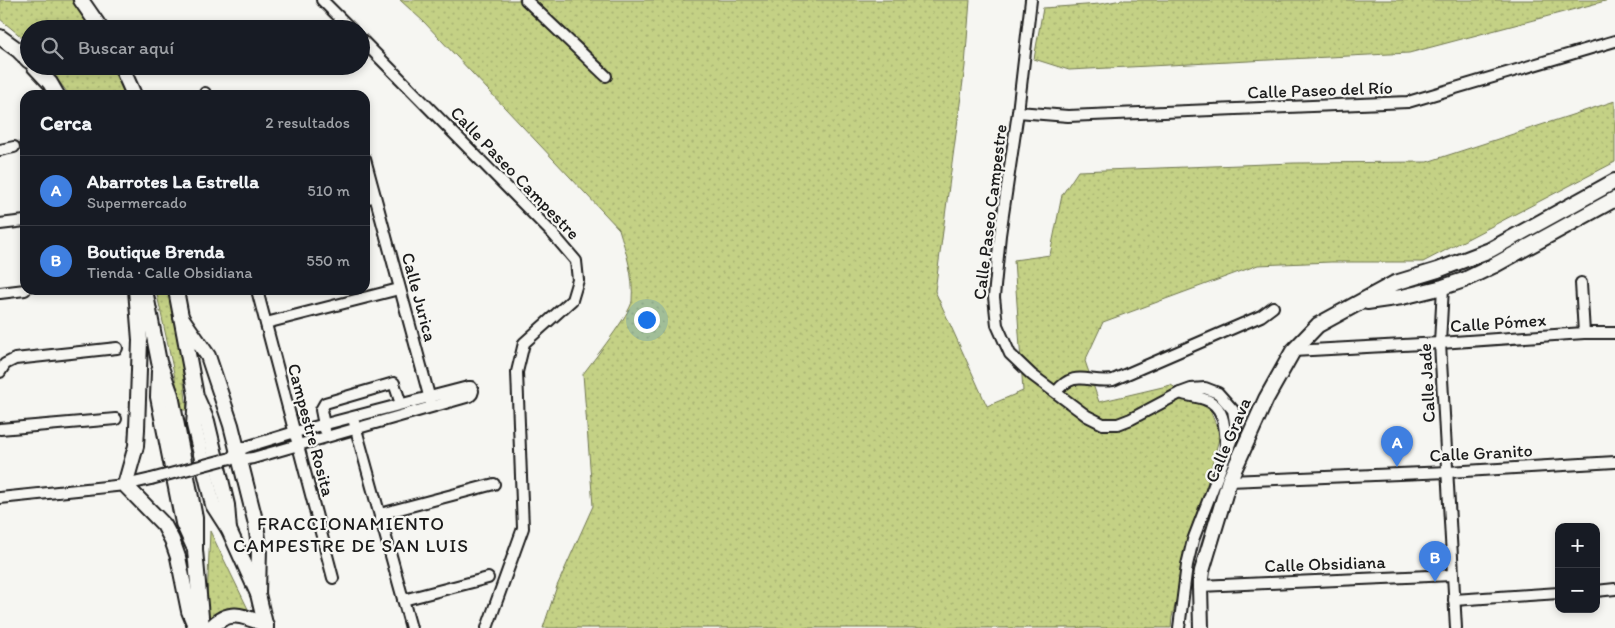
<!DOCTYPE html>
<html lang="es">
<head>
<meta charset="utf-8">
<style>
  :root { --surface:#171b24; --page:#242831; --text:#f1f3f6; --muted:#9ea1a6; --line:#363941; --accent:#1f6fb2 }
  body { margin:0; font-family:Itim,sans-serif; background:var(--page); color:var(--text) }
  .controls { position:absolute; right:15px; bottom:15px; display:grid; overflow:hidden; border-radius:10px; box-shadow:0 2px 8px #0003 }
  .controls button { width:45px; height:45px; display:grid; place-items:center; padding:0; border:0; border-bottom:1px solid var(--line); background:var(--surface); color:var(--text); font:25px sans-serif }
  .you { position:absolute; left:646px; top:319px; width:18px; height:18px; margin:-12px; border:4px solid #fff; border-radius:50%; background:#1a73e8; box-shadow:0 0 0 8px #1a73e833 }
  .badge { display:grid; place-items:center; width:32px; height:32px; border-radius:50%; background:var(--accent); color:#fff; font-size:16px; font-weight:700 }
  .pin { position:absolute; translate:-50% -41px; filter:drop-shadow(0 1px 2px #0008) }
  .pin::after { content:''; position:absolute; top:26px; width:18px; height:15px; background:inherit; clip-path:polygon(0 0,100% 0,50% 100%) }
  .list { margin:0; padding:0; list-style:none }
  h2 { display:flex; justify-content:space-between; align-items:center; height:65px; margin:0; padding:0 20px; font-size:21px }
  h2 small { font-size:16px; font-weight:400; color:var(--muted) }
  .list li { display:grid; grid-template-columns:32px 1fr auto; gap:15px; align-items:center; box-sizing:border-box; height:70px; padding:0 20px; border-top:1px solid var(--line) }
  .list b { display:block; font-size:19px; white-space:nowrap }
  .list p { margin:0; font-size:16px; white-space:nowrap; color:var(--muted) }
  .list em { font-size:16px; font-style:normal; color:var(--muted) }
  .icon { flex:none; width:28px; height:28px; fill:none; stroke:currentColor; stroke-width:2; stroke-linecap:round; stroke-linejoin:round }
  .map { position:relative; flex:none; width:1615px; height:628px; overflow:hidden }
  .search { position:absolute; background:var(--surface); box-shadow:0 2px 8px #0003; left:20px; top:20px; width:350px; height:55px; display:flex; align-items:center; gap:12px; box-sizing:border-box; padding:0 18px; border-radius:28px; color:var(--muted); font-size:19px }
  .panel { position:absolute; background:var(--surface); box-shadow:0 2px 8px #0003; left:20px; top:90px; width:350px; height:205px; border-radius:15px }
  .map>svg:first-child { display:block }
  .grass { fill:url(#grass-dots); stroke:#707650 }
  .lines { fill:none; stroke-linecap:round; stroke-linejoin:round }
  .minor-casing { stroke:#1c1c1c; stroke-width:14 }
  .major-casing { stroke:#1c1c1c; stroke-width:18 }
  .minor { stroke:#f6f6f2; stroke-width:10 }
  .major { stroke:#f6f6f2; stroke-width:14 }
  .minor-bridge-casing { stroke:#1c1c1c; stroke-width:14; stroke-linecap:butt }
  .minor-bridge { stroke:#f6f6f2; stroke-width:10 }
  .labels { text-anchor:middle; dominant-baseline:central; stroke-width:4.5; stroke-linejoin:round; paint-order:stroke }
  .street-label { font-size:18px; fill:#1c1c1c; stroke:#f6f6f2 }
  .neighbourhood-label { font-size:19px; letter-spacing:1px; fill:#1c1c1c; stroke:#f6f6f2 }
</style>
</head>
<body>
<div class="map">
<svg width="1615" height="628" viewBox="0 0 1615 628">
  <defs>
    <pattern id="grass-dots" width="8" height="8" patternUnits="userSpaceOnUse" patternTransform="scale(1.25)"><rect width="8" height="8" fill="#c4d185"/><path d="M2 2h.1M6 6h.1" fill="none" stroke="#a8b372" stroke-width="1.8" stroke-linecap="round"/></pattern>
  </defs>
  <rect width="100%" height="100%" fill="#f6f6f2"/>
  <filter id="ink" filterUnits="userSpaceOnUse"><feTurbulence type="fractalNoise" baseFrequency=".02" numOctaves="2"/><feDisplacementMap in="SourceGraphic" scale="10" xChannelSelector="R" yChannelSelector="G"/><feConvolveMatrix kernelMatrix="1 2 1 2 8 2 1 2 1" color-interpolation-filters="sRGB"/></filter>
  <g filter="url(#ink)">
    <!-- grass -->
    <g class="grass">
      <path d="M 0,0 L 71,0 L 83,12 L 93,29 L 29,29 L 29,43 L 0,19 Z"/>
      <path d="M 400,0 L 970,0 L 965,66 L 935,291 L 987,406 L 1023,391 L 1014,260 L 1050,255 L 1062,195 L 1078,171 L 1294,163 L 1427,162 L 1615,101 L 1615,162 L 1423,262 L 1331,262 L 1258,265 L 1103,322 L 1085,361 L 1099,402 L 1171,385 L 1210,410 L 1220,435 L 1172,617 L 1171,628 L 543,628 L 557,586 L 593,506 L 583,374 C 592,362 631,313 632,301 C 634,276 626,252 619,229 L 424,22 Z"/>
      <path d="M 1122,0 L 1609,0 L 1409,53 L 1069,70 L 1034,59 L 1043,8 L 1100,4 Z"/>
      <path d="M 48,66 L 114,66 L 127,95 L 69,95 Z"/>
      <path d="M 156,290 L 169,290 L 180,346 L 187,410 L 182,410 Z"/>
      <path d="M 210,531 L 249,611 C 231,607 225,607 209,618 L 207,599 Z"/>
    </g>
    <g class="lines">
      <!-- minor casing -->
      <g class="minor-casing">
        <g id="minor">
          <path d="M 322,0 L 351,29"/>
          <path d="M 526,0 L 606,76"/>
          <path d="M 1031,0 L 1018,112 L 1000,235 L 994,297 L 997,325 L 1010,354 L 1032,375 L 1087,416 L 1103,424 L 1118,424 L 1131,419 L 1180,393 L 1191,389 L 1205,388 L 1218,393 L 1233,410 L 1236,428 L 1193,540 L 1187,565 L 1179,628"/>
          <path d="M 361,39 L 553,234 L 576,261 L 578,280 L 572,300 L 524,343 L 517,372 L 523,528 L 487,628"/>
          <path d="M 205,93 L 205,95"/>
          <path d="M 1018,112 L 1068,116 L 1408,102 L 1615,41"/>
          <path d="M 0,150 L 14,147"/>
          <path d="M 365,159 L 431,403"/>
          <path d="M 365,199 L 375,196"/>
          <path d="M 0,224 L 25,221"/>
          <path d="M 1581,283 L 1584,333"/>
          <path d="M 1443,287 L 1440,343 L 1456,628"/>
          <path d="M 257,290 L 333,578"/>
          <path d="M 0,293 L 25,290"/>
          <path d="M 266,323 L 399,289"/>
          <path d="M 1293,351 L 1440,343 L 1584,333 L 1615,333"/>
          <path d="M 0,372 L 5,364 L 15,359 L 117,348"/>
          <path d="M 1056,392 C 1075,368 1089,384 1113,380 L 1261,316 L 1273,307"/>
          <path d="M 1180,393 C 1188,396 1196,396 1204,399 C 1225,405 1225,428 1226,447"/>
          <path d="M 354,422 L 411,628"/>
          <path d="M 0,429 L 116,419"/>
          <path d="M 325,430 L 321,410 L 325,403 L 394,383 L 401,404"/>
          <path d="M 223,460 L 231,458 L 240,460 L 253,458 L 470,396 L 472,394 L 473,391 L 471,387 L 468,387 L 295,432 L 249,446 L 237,451 L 231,458"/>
          <path d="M 1229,481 L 1448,472 L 1615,462"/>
          <path d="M 0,498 L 125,485 L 151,479"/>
          <path d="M 380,514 L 494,484"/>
          <path d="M 1200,586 L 1452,575"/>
          <path d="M 1596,591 L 1615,589"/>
          <path d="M 403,600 L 488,578"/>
          <path d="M 1454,600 L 1559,593"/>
        </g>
      </g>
      <!-- major casing -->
      <g class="major-casing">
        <g id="major">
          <path d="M 81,0 L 101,29"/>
          <path d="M 0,37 L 18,50 L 29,61"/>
          <path d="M 34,66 L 50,83 L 57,95"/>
          <path d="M 121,66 L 134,95"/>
          <path d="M 136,290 L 140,340 L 137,429 L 136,446 L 125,485 L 164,525 L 172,540 L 178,557 L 189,611 L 196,628"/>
          <path d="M 145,290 L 159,362 L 171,395 L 195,518 L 195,550 L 202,628"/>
          <path d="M 176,290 L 196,396 L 207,421 L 227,505 L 229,530"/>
          <path d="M 1367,302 L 1402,297 L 1443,287 L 1464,280 L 1493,266 L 1615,199"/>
          <path d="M 181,317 L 208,356 L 231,425 L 256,524 L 259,547 L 258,594"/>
          <path d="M 159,371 L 158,397 L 183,523 L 193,545"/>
          <path d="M 196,398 L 194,425 L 213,505 L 229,530 L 258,594 L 266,628"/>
          <path d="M 211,628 C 229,608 244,616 266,625"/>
          <path d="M 1201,628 L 1200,586 L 1202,571 L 1229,481 L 1266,399 L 1293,351 L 1318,325 L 1395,283 L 1438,270 L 1490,250 L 1615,181"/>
        </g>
      </g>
      <!-- minor -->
      <use href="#minor" class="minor"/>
      <!-- major -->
      <use href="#major" class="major"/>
      <!-- minor-bridge casing -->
      <g class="minor-bridge-casing">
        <path id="minor-bridge" d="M 151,479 L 223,460"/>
      </g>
      <!-- minor-bridge -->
      <use href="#minor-bridge" class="minor-bridge"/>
    </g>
  </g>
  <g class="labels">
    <!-- street labels -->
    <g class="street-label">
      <text transform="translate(1320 90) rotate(-2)">Calle Paseo del Río</text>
      <text transform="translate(515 173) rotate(46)">Calle Paseo Campestre</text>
      <text transform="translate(990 212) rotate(-83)">Calle Paseo Campestre</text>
      <text transform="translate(419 297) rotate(75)">Calle Jurica</text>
      <text transform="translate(1498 323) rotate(-4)">Calle Pómex</text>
      <text transform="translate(1427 383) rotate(-93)">Calle Jade</text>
      <text transform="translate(311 430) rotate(75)">Campestre Rosita</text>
      <text transform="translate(1228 440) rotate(-67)">Calle Grava</text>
      <text transform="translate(1481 453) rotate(-3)">Calle Granito</text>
      <text transform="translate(1325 564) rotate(-2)">Calle Obsidiana</text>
    </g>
    <!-- neighbourhood labels -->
    <g class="neighbourhood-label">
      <text x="351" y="523">FRACCIONAMIENTO<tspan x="351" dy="22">CAMPESTRE DE SAN LUIS</tspan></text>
    </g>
  </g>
</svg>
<div class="controls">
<button>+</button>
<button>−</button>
</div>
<div class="you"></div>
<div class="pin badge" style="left:1397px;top:467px;background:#3f7fe0">A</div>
<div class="pin badge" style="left:1435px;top:582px;background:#3f7fe0">B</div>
<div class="search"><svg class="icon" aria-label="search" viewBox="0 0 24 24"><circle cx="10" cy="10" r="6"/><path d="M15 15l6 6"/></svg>Buscar aquí</div>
<section class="panel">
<h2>Cerca<small>2 resultados</small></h2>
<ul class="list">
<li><span class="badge" style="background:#3f7fe0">A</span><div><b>Abarrotes La Estrella</b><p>Supermercado</p></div><em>510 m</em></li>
<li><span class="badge" style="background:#3f7fe0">B</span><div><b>Boutique Brenda</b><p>Tienda · Calle Obsidiana</p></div><em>550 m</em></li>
</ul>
</section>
</div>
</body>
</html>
